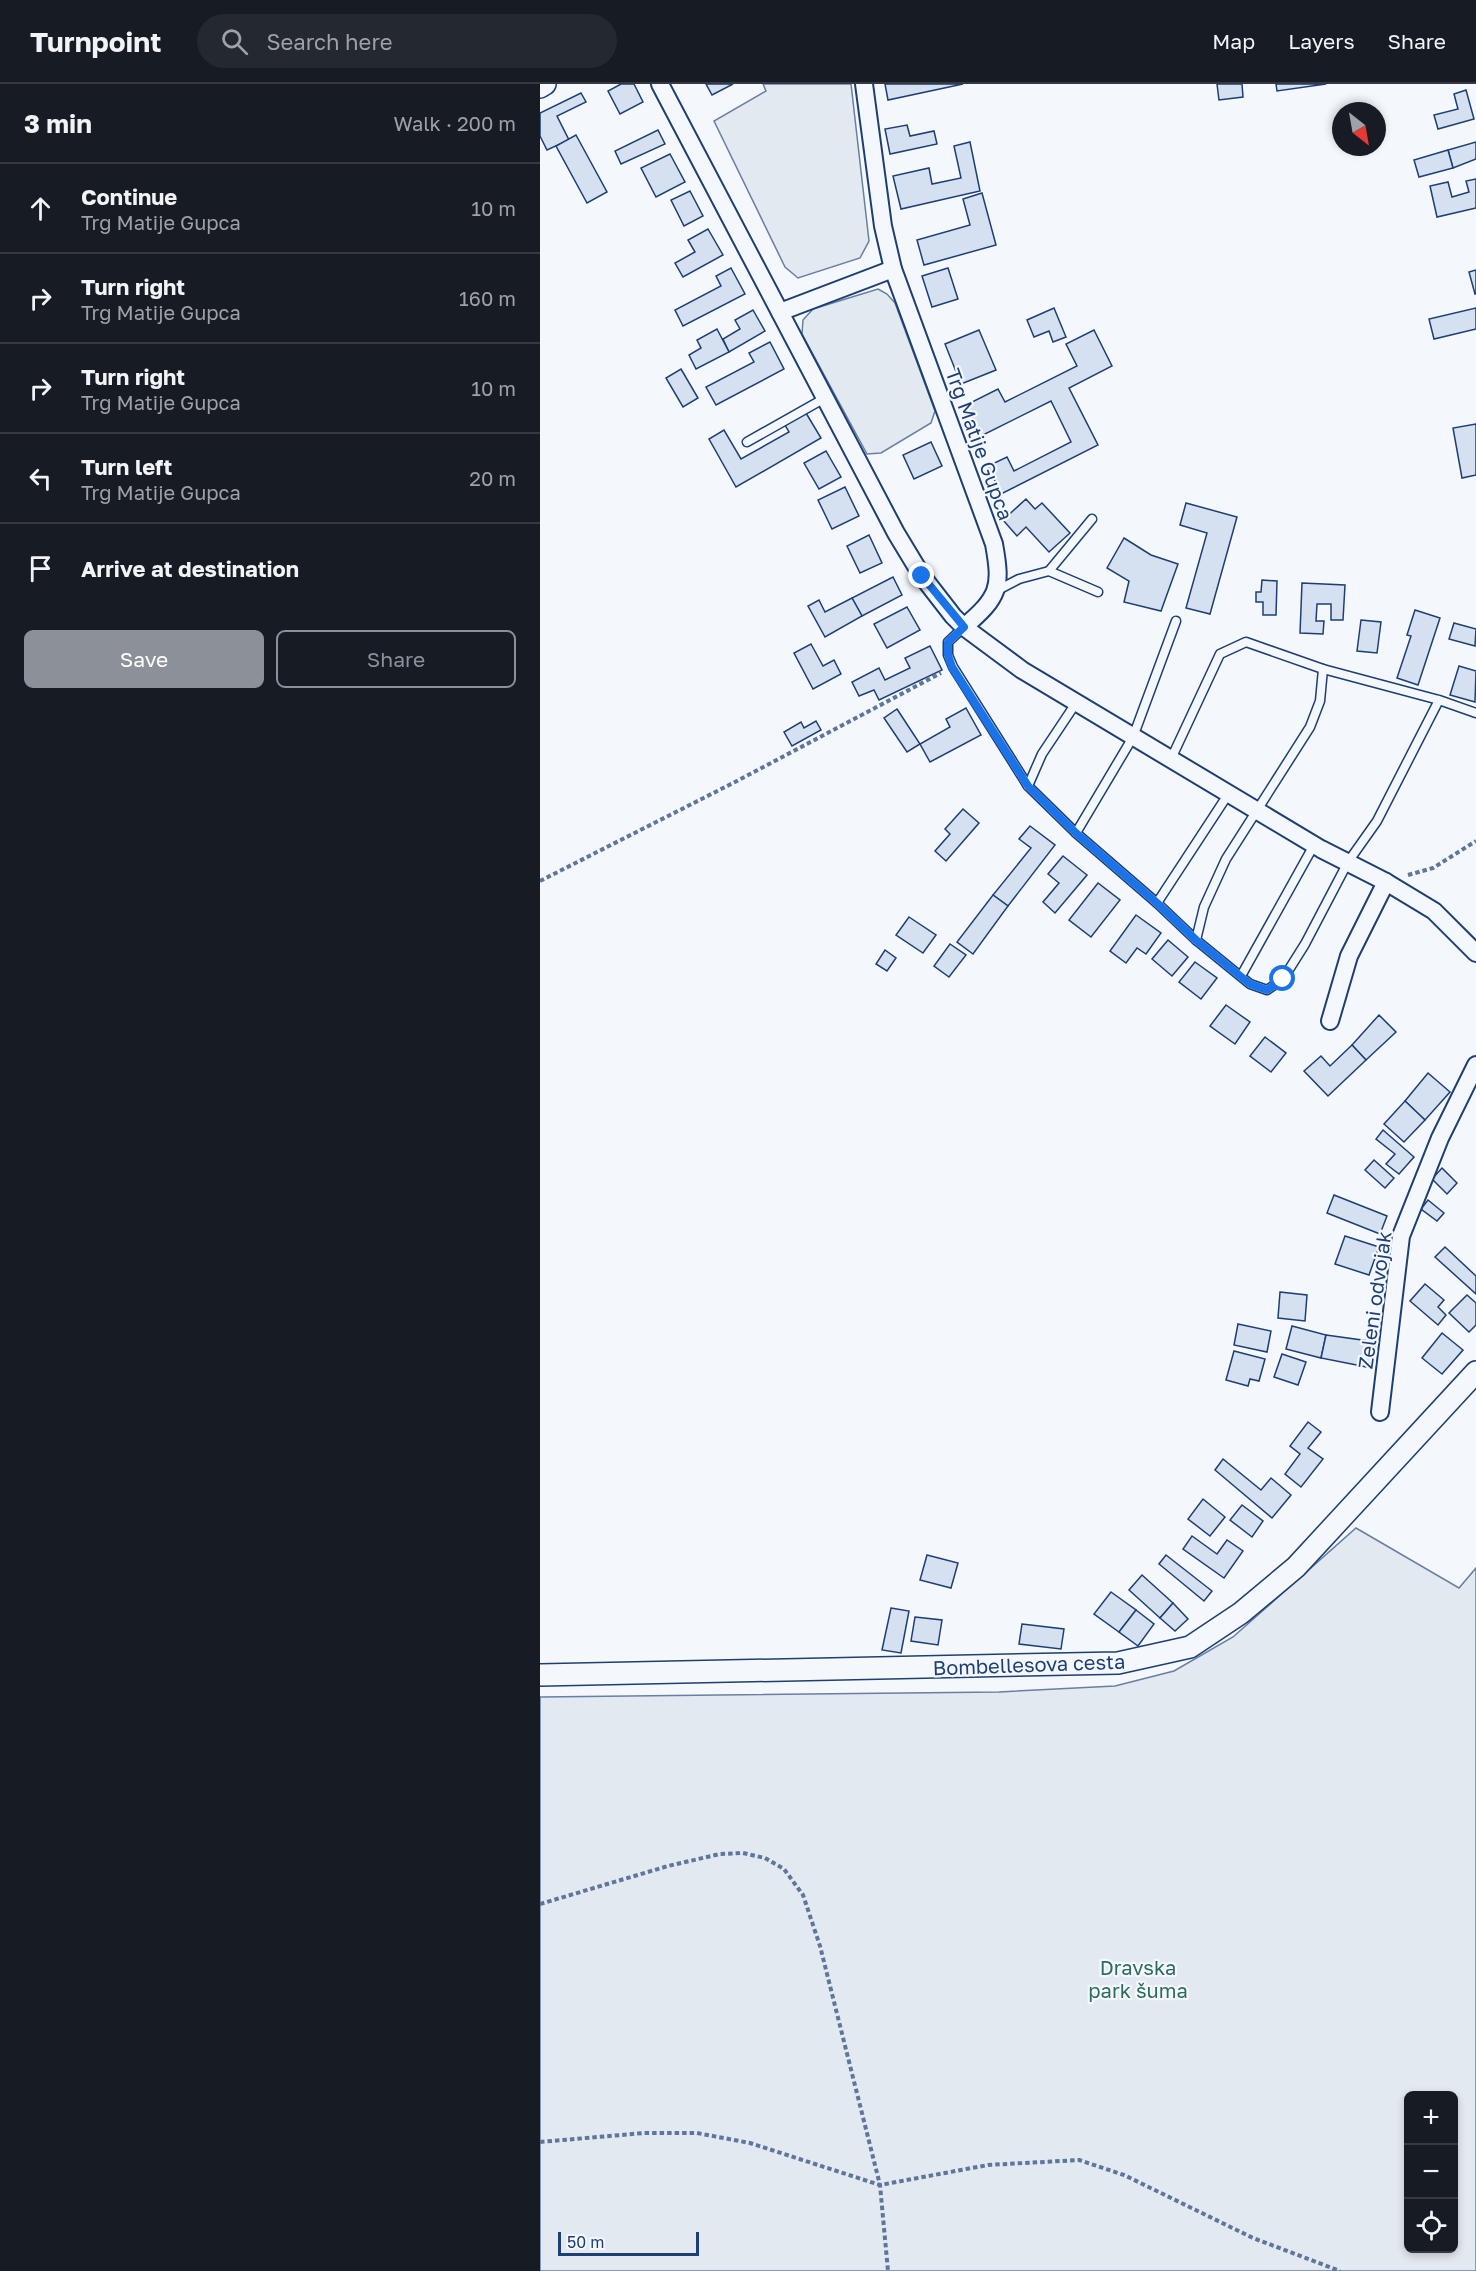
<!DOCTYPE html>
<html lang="en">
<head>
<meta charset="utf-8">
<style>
  :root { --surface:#171b24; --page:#242831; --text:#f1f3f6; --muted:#9ea1a6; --line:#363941; --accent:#8c9099 }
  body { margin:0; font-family:"Golos Text",sans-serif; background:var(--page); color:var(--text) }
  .controls { position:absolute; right:18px; bottom:18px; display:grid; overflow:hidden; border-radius:9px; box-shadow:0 3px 9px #0003 }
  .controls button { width:54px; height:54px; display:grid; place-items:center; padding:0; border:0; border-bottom:2px solid var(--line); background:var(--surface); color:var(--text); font:30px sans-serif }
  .compass { position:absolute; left:792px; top:18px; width:54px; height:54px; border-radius:50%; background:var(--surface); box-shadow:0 3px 9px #0003; rotate:149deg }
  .scale { position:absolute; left:18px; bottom:15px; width:141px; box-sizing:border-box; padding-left:6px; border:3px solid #1d3f73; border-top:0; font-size:16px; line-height:21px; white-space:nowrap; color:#1d3f73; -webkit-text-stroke:4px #f4f7fb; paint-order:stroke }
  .stop { position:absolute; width:18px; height:18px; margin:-14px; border:4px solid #1a73e8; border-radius:50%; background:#fff }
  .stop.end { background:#1a73e8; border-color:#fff; box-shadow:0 2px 6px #0008 }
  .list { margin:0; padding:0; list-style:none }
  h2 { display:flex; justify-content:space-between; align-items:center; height:78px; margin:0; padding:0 24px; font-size:26px }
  h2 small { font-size:20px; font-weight:400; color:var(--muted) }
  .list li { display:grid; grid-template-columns:39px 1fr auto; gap:18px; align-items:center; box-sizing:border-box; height:90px; padding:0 24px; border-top:2px solid var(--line) }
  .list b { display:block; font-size:22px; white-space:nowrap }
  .list p { margin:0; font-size:20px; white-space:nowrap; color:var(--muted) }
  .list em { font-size:20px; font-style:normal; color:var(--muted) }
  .actions { display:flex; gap:12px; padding:18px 24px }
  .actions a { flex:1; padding:14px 0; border:2px solid var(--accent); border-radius:9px; text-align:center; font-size:21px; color:var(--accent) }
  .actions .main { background:var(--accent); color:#fff }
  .icon { flex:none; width:33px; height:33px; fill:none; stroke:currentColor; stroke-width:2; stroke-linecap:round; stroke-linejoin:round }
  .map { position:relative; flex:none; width:936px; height:2187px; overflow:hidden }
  header { display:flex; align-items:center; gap:36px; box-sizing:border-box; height:84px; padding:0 30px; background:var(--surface); border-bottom:2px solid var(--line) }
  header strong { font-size:28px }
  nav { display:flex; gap:33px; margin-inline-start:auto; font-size:21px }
  .search { width:420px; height:54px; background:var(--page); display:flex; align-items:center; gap:15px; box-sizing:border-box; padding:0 21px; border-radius:33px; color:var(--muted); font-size:22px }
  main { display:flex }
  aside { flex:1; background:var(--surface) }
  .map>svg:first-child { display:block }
  .green { fill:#e3e9f0; stroke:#687fa3; stroke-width:1.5; fill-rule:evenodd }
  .building { fill:#d5e0f0; stroke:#1d3f73; stroke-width:1.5 }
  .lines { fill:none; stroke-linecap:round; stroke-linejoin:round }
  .service-casing { stroke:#1d3f73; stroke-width:11 }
  .minor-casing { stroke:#1d3f73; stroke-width:20 }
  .tertiary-casing { stroke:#1d3f73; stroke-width:24 }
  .path { stroke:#5e769c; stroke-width:4; stroke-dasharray:4.5 3; stroke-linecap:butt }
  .service { stroke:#f4f7fb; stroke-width:8 }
  .minor { stroke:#f4f7fb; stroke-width:16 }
  .tertiary { stroke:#f4f7fb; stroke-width:21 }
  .route { stroke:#1a73e8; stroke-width:8 }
  .labels { text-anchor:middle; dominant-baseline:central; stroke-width:4.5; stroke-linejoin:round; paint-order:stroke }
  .street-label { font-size:20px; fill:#1d3f73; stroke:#f4f7fb }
  .park-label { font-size:20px; fill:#2c6c60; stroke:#f4f7fb }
</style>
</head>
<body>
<header>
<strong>Turnpoint</strong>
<div class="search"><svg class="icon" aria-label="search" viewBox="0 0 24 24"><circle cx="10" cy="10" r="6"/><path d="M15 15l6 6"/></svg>Search here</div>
<nav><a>Map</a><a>Layers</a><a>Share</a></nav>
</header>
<main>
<aside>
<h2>3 min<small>Walk · 200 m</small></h2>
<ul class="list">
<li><svg class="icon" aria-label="ahead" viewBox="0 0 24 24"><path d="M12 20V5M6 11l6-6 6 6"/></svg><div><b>Continue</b><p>Trg Matije Gupca</p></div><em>10 m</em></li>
<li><svg class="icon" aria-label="right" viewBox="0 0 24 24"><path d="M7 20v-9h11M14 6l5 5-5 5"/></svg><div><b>Turn right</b><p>Trg Matije Gupca</p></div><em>160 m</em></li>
<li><svg class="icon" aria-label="right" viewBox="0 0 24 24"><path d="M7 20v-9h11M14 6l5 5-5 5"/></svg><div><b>Turn right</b><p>Trg Matije Gupca</p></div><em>10 m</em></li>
<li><svg class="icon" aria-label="left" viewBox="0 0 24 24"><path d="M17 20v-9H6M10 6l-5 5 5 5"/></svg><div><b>Turn left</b><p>Trg Matije Gupca</p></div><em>20 m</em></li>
<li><svg class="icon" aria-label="arrive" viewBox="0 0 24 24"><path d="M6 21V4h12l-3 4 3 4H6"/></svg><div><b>Arrive at destination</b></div></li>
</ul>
<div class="actions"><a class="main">Save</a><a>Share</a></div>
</aside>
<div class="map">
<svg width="936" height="2187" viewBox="0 0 936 2187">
  <rect width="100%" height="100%" fill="#f4f7fb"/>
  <!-- green -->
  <g class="green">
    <path d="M 223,0 L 311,0 L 329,157 L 320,174 L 258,194 L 245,183 L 174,37 L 226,7 Z"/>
    <path d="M 338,205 L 347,210 L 355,219 L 395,327 L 391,339 L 341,369 L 327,370 L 262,250 L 263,236 L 273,225 Z"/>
    <path d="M 816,1444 L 919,1504 L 936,1484 L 936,2187 L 0,2187 L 0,1613 L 459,1608 L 575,1602 L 634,1587 L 693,1553 ZM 868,2012 L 914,2012 L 914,2164 L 868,2164 Z"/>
  </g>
  <!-- building -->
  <g class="building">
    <path d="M 81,0 L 94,0 L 103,18 L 80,30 L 68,7 Z"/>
    <path d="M 166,0 L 193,0 L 172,11 Z"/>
    <path d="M 345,0 L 423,0 L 348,16 Z"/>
    <path d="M 677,0 L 702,0 L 703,13 L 679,16 Z"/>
    <path d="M 736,0 L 786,0 L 737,7 Z"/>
    <path d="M 926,6 L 934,35 L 898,45 L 894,31 L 918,25 L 914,10 Z"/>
    <path d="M 41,9 L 46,18 L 17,32 L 29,56 L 7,66 L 0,52 L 0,29 Z"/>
    <path d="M 367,41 L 370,52 L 394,47 L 397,60 L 350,70 L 345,45 Z"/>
    <path d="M 118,46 L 125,60 L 81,80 L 75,67 Z"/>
    <path d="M 36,51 L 67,108 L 47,119 L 16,62 Z"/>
    <path d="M 430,58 L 440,107 L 361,125 L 353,92 L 389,84 L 392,100 L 421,94 L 414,62 Z"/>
    <path d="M 936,58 L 936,75 L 913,84 L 908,66 Z"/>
    <path d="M 908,66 L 913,84 L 879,93 L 874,76 Z"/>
    <path d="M 130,70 L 145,98 L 116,113 L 101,84 Z"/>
    <path d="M 936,95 L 936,124 L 897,133 L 890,102 L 908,98 L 912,113 L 929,108 L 926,97 Z"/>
    <path d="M 150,107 L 163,132 L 144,142 L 131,116 Z"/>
    <path d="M 442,109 L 456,161 L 384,181 L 377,156 L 430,141 L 423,115 Z"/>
    <path d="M 168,145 L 183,171 L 143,193 L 135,179 L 155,168 L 148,156 Z"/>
    <path d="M 191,184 L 205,210 L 143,242 L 135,226 L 181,202 L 176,192 Z"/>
    <path d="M 408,184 L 418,215 L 392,223 L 382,192 Z"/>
    <path d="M 936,186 L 936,210 L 935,210 L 929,188 Z"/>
    <path d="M 514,224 L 526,253 L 513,258 L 509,247 L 494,253 L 487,236 Z"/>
    <path d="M 936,224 L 936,245 L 894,255 L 889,235 Z"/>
    <path d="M 213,226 L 225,247 L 189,268 L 183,255 L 200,245 L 195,236 Z"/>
    <path d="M 177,245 L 189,268 L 156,285 L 149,271 L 161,264 L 157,256 Z"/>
    <path d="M 439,246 L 456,286 L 421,300 L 405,260 Z"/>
    <path d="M 554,246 L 572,282 L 529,304 L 558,361 L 461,410 L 448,382 L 467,373 L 474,387 L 531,358 L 511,317 L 441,352 L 426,321 L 458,305 L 465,318 L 537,282 L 526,260 Z"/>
    <path d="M 230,258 L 244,285 L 176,321 L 166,303 L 214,278 L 209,269 Z"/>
    <path d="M 141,285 L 158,314 L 143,323 L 126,294 Z"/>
    <path d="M 266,329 L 281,354 L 196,403 L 169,355 L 184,346 L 201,375 L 249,348 L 245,341 Z"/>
    <path d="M 936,340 L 936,391 L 922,394 L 913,344 Z"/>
    <path d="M 391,358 L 402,382 L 374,395 L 363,371 Z"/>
    <path d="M 286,367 L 301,393 L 279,405 L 264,379 Z"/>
    <path d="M 305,403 L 319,432 L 292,445 L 278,416 Z"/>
    <path d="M 486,415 L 495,425 L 502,419 L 530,449 L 509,468 L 486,443 L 477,452 L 463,436 Z"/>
    <path d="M 646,419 L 697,433 L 670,530 L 646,524 L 667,449 L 640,441 Z"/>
    <path d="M 329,451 L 342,479 L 320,489 L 307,462 Z"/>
    <path d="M 584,454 L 611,471 L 638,480 L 621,527 L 584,518 L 589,497 L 567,484 Z"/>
    <path d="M 353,493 L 362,511 L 322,532 L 312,514 Z"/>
    <path d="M 722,496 L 737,497 L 736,531 L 723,531 L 723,518 L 716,518 L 716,508 L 721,508 Z"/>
    <path d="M 762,499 L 805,501 L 803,536 L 791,536 L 791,520 L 777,520 L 776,537 L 784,537 L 783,550 L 760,549 Z"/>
    <path d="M 312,514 L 322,532 L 285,553 L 268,522 L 279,516 L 285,528 Z"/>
    <path d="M 367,523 L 380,546 L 347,564 L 334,540 Z"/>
    <path d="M 875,526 L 900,534 L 878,601 L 857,594 L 871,552 L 867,551 Z"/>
    <path d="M 821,536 L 841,538 L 837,569 L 817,567 Z"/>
    <path d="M 914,539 L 936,545 L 935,562 L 909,555 Z"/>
    <path d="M 271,560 L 283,582 L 294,576 L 301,590 L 273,605 L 254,569 Z"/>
    <path d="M 390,562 L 402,586 L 339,616 L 334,606 L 319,612 L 312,598 L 339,584 L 345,596 L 370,584 L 365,574 Z"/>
    <path d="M 919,582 L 936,587 L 935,618 L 910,611 Z"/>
    <path d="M 426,624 L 441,651 L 390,678 L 380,660 L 410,643 L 406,635 Z"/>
    <path d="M 357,625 L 380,660 L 367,668 L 344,634 Z"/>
    <path d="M 276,637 L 281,646 L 252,662 L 244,648 L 261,638 L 264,644 Z"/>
    <path d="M 423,725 L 439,739 L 406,777 L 395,767 L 410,750 L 405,745 Z"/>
    <path d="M 490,742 L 515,761 L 468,822 L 453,811 L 491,764 L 479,755 Z"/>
    <path d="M 523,772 L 547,791 L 515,829 L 503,818 L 519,799 L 508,790 Z"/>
    <path d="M 558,799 L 580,816 L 551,853 L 529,836 Z"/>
    <path d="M 453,811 L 468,822 L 433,870 L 417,858 Z"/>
    <path d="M 596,831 L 621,849 L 606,870 L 597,864 L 586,879 L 570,867 Z"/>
    <path d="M 369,833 L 396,851 L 383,869 L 356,851 Z"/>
    <path d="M 628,856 L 648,873 L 632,892 L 612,875 Z"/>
    <path d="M 410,860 L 426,871 L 409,893 L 394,882 Z"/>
    <path d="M 345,866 L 356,874 L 347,887 L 336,880 Z"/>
    <path d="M 655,878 L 677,894 L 661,915 L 639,898 Z"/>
    <path d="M 686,921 L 710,938 L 695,960 L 670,942 Z"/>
    <path d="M 839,931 L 856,948 L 826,976 L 812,961 Z"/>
    <path d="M 725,953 L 746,969 L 731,988 L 710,972 Z"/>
    <path d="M 812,961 L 826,976 L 788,1012 L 764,987 L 781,972 L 790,982 Z"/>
    <path d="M 888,989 L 910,1008 L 885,1036 L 865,1017 Z"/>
    <path d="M 865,1017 L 885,1036 L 864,1058 L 844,1040 Z"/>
    <path d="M 843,1046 L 874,1073 L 859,1090 L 846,1080 L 855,1070 L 836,1055 Z"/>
    <path d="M 834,1076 L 854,1094 L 845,1104 L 825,1086 Z"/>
    <path d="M 902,1084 L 917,1099 L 907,1110 L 892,1095 Z"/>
    <path d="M 794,1111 L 847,1132 L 840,1150 L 787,1129 Z"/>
    <path d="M 888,1116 L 904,1129 L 897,1137 L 881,1125 Z"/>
    <path d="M 805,1152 L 839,1163 L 829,1191 L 795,1180 Z"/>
    <path d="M 905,1163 L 936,1192 L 936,1210 L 895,1173 Z"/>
    <path d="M 885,1200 L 904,1216 L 898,1223 L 906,1231 L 898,1241 L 870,1217 Z"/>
    <path d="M 740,1208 L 767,1211 L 765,1237 L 738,1234 Z"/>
    <path d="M 927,1211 L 936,1219 L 936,1241 L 929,1248 L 909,1229 Z"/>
    <path d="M 698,1240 L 731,1247 L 727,1268 L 694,1261 Z"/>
    <path d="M 752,1242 L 786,1251 L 781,1274 L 746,1265 Z"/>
    <path d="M 902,1249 L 923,1266 L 902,1290 L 882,1274 Z"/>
    <path d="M 786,1251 L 836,1258 L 832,1284 L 781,1274 Z"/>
    <path d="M 694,1267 L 725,1275 L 719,1297 L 710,1295 L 708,1302 L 686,1296 Z"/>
    <path d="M 742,1270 L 766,1278 L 758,1301 L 734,1293 Z"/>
    <path d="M 768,1338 L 781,1348 L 768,1364 L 783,1375 L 761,1403 L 745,1390 L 760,1370 L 750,1362 Z"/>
    <path d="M 683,1375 L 721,1406 L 731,1394 L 751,1411 L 732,1434 L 675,1386 Z"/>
    <path d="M 663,1415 L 685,1433 L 670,1452 L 648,1435 Z"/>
    <path d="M 702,1421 L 723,1437 L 712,1453 L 690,1436 Z"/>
    <path d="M 652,1452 L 677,1470 L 687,1456 L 703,1467 L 684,1494 L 643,1465 Z"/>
    <path d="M 387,1471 L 418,1479 L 411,1504 L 380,1496 Z"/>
    <path d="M 626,1471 L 672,1507 L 664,1517 L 619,1480 Z"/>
    <path d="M 602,1491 L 633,1519 L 620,1534 L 589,1506 Z"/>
    <path d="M 571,1508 L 596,1526 L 579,1548 L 554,1530 Z"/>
    <path d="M 633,1519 L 648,1535 L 635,1547 L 620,1534 Z"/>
    <path d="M 351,1524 L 369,1527 L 361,1569 L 342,1566 Z"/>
    <path d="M 596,1526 L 614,1540 L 598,1562 L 579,1548 Z"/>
    <path d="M 375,1533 L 402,1536 L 398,1561 L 371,1557 Z"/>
    <path d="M 482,1540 L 524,1545 L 521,1565 L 479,1560 Z"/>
  </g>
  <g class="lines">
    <!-- service casing -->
    <g class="service-casing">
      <g id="service">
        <path d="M 207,358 L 285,314"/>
        <path d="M 509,487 L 552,435"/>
        <path d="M 456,507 L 479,495 L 509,487 L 558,508"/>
        <path d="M 424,543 L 408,558 L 408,571 L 413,583 L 488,702 L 536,749 L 617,819 L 656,856"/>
        <path d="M 899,616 L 837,737 L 808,778 L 765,860 L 743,895 L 727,906 L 710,900 L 656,856 L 664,823 L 686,775 L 770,643 L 780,617 L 783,585 L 899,616 L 936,629"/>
        <path d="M 631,675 L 680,570 L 706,558 L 783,585"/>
        <path d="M 488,702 L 502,670 L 536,619"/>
        <path d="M 536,749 L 593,653 L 636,537"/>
        <path d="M 617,819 L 689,709"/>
        <path d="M 701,892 L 774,761"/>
      </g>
    </g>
    <!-- minor casing -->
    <g class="minor-casing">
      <g id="minor">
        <path d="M 120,0 L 356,449 L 382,492 L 413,532 L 424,543 L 482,586 L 781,765 L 846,798 L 894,827 L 936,869"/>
        <path d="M 324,0 L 343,142 L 353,185 L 454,460 C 462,504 459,513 424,543"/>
        <path d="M 240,228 L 353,185"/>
        <path d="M 790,937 L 809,872 L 846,798"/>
        <path d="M 840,1328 L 861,1152 L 900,1054 L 936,981"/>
      </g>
    </g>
    <!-- tertiary casing -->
    <g class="tertiary-casing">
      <g id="tertiary">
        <path d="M 0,3 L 5,0"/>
        <path d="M 0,1591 L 578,1579 L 650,1563 L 701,1529 L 756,1483 L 936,1288"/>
      </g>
    </g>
    <!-- path -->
    <g class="path">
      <path d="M 868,791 L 893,784 L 936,757"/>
      <path d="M 0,797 L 195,698 L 401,589"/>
      <path d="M 0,1820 L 128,1782 L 180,1770 L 203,1769 L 225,1774 L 244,1785 L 263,1811 L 280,1862 L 340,2101 L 348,2187"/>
      <path d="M 0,2058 L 104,2049 L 157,2049 L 210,2059 L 340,2101 L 448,2081 L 539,2076 L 584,2091 L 713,2154 L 800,2187"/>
    </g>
    <!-- service -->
    <use href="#service" class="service"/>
    <!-- minor -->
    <use href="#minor" class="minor"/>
    <!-- tertiary -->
    <use href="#tertiary" class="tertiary"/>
  </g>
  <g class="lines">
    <!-- route -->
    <path class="route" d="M 382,492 L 424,543 L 408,558 L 408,571 L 412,583 L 488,702 L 536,749 L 617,819 L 656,856 L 710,900 L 727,906 L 743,895"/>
  </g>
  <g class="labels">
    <!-- street labels -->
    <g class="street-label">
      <text transform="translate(440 360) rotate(70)">Trg Matije Gupca</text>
      <text transform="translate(834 1216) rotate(-82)">Zeleni odvojak</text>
      <text transform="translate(489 1580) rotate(-2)">Bombellesova cesta</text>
    </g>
    <!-- park labels -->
    <g class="park-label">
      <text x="598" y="1883">Dravska<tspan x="598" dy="23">park šuma</tspan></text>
    </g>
  </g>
</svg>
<div class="controls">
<button>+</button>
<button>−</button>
<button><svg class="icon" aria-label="locate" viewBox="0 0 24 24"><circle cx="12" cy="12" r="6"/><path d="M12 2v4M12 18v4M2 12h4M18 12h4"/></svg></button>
</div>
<svg class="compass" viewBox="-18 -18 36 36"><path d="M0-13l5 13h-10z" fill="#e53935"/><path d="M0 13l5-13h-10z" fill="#9ea1a6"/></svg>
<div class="scale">50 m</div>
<div class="stop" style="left:743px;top:895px"></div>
<div class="stop end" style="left:382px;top:492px"></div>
</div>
</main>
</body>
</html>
